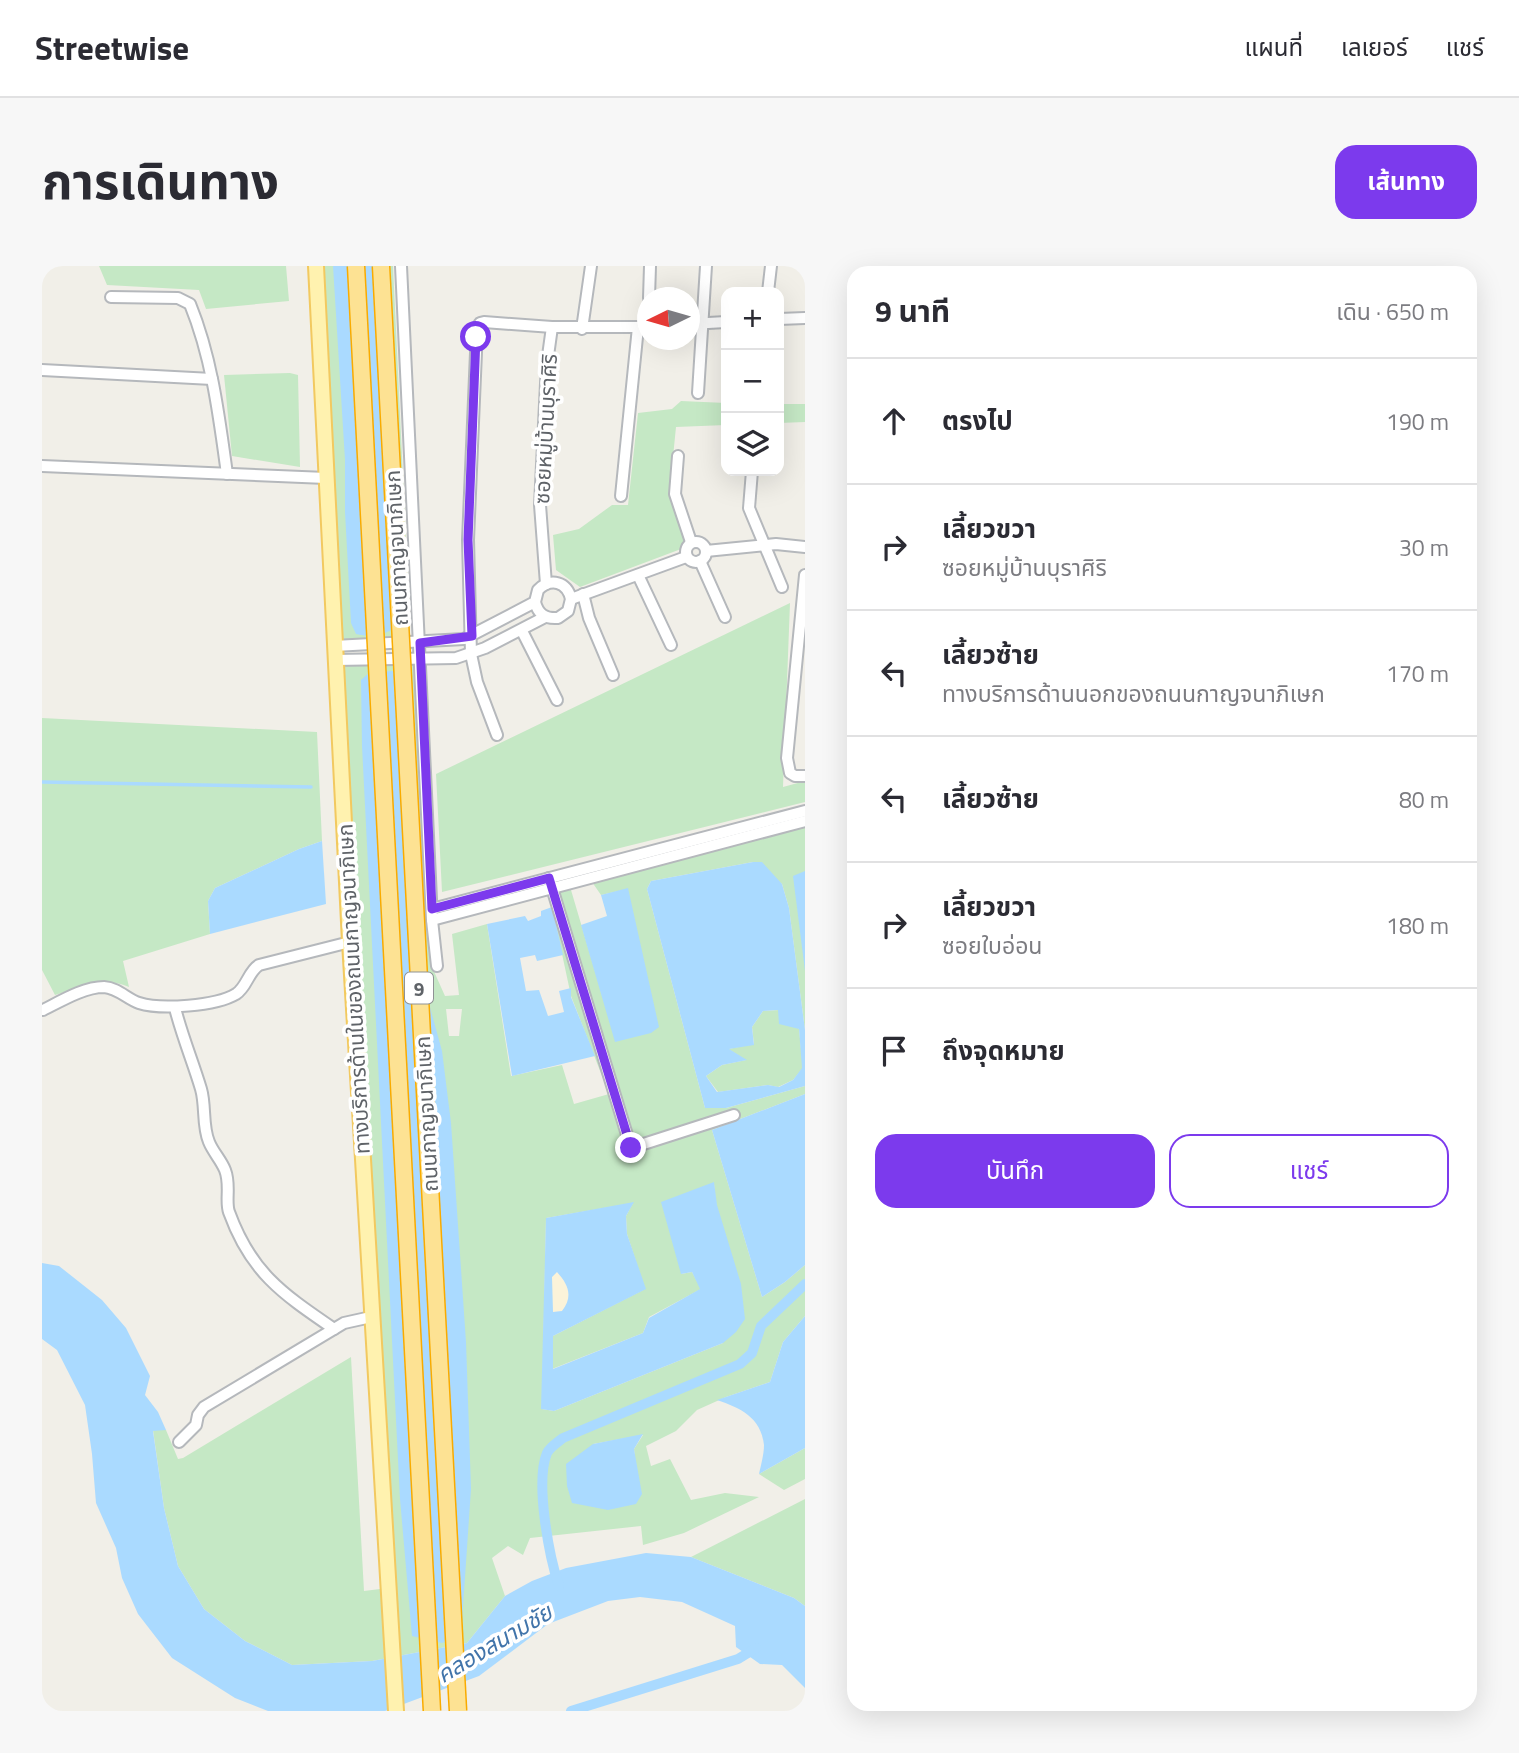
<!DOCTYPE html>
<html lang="th">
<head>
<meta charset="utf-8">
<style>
  :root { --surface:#fff; --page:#f7f7f7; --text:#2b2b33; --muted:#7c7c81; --line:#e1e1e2; --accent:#7c3aed }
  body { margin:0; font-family:"Titillium Web","Noto Sans Thai",sans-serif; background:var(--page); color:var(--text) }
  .controls { position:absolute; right:21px; top:21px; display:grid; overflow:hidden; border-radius:14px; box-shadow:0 7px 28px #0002 }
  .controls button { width:63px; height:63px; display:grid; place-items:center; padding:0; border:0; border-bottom:2px solid var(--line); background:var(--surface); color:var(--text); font:35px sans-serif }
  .compass { position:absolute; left:595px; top:21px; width:63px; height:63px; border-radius:50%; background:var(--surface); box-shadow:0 7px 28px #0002; rotate:265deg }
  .stop { position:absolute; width:21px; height:21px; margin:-16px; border:5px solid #7c3aed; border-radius:50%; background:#fff }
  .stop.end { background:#7c3aed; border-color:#fff; box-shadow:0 2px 7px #0008 }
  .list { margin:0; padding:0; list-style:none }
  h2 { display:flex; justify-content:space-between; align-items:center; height:91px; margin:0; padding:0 28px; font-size:30px }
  h2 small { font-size:23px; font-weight:400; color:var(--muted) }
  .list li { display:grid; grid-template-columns:46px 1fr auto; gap:21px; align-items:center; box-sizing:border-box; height:126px; padding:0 28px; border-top:2px solid var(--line) }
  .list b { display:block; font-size:26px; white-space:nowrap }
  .list p { margin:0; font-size:23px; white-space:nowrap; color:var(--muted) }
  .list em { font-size:23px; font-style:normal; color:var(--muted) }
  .actions { display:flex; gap:14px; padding:21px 28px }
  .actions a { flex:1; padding:16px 0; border:2px solid var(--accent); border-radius:21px; text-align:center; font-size:24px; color:var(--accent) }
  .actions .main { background:var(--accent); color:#fff }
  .icon { flex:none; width:38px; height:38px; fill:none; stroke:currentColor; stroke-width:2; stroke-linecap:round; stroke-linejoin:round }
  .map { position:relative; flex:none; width:763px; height:1445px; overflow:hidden; border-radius:21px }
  header { display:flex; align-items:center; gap:42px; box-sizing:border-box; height:98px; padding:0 35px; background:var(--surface); border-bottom:2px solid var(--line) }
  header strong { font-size:33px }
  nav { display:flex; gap:38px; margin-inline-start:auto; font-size:24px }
  .intro { display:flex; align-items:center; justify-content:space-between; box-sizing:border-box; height:168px; padding:0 42px }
  h1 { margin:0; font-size:49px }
  .button { padding:18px 32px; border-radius:21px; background:var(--accent); color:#fff; font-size:24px; font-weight:700 }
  main { display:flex; gap:42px; padding:0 42px }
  aside { flex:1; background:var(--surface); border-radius:21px; box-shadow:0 7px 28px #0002 }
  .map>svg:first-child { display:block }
  .green { fill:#c5e8c5; fill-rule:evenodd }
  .sand { fill:#fbf3d9 }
  .water { fill:#aadaff; fill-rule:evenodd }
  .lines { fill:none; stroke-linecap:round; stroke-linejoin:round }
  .stream { stroke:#aadaff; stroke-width:3.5 }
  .canal { stroke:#aadaff; stroke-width:10 }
  .minor-casing { stroke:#b5b8bc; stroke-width:14 }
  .major-casing { stroke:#f2c960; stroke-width:18 }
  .minor { stroke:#fff; stroke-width:10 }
  .major { stroke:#fff2af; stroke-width:14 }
  .highway-bridge-casing { stroke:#f9ab00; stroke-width:19; stroke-linecap:butt }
  .highway-bridge { stroke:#fde293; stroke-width:16 }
  .route { stroke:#7c3aed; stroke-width:9 }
  .labels { text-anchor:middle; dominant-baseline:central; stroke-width:7; stroke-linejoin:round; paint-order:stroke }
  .shield { fill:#fff; stroke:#8f9295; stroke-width:2 }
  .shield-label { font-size:19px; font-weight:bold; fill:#5f6368 }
  .street-label { font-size:21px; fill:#5f6368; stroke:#fff }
  .water-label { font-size:23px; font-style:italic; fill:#4174aa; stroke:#fff }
</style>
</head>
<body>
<header>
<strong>Streetwise</strong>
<nav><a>แผนที่</a><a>เลเยอร์</a><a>แชร์</a></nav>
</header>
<div class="intro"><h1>การเดินทาง</h1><a class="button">เส้นทาง</a></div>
<main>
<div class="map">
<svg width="763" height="1445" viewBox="0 0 763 1445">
  <rect width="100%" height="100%" fill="#f1efe8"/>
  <!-- green -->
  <g class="green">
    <path d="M 57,0 L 244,0 L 247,35 L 164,43 L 157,24 L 65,19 Z"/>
    <path d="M 280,0 L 351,0 L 368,359 L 368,366 C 346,372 321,378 298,373 Z"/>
    <path d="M 248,107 L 256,109 L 258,201 L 190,190 L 182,109 Z"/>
    <path d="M 639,135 L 684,137 L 684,159 L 634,161 L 628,221 L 642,273 L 639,283 L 538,321 L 514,304 L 511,269 L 537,263 L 570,239 L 586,239 L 596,147 L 630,143 Z"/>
    <path d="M 737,138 L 763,138 L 763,156 L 737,157 Z"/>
    <path d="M 748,337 L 741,521 L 763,515 L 763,536 L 400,626 L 394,508 Z"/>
    <path d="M 310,397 L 373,398 L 378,549 L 390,701 L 403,730 L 417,729 L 410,668 L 445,658 L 469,810 L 520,799 L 532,838 L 567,828 L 529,730 L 507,627 L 529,624 L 574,776 L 586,623 L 559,629 L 550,616 L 763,559 L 763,764 L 747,642 L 740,618 L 711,596 L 609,615 L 605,623 L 663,842 L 684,842 L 763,820 L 763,828 L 670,864 L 720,1031 L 743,1016 L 763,999 L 763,1050 L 741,1076 L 728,1116 L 684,1131 L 655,1144 L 634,1165 L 604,1180 L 609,1200 L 628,1193 L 649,1234 L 683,1227 L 717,1231 L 642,1267 L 601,1279 L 599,1260 L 488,1272 L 481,1289 L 466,1280 L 450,1292 L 463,1330 L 425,1377 L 330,1395 L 250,1399 L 203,1375 L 162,1343 L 136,1300 L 122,1242 L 111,1164 L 124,1164 L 136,1193 L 141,1192 L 309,1091 L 322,1325 L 338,1323 L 351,1314 L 333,1028 L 301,402 ZM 404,743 L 420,743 L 417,770 L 407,770 ZM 672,917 L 681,1077 L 512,1145 L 500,1143 L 504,952 L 591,937 L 584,950 L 585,968 L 603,1023 L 511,1070 L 510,1103 L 601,1067 L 607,1051 L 659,1023 L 650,1006 L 639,1008 ZM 601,1169 L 592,1183 L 594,1203 L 551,1178 Z"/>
    <path d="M 0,452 L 275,466 L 280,575 L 257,583 L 173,622 L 166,635 L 168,668 L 81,695 L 87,721 C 63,710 37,722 13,729 L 0,704 Z"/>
    <path d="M 737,744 L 757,763 L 761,802 L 751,814 L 736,821 L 726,819 L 676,826 L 664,810 L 680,799 L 704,794 L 686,783 L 712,778 L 710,761 L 721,745 Z"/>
    <path d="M 763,1182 L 763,1213 L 742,1224 L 717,1208 Z"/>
    <path d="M 763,1233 L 763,1340 L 752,1332 L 649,1291 Z"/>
  </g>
  <!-- sand -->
  <path class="sand" d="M 515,1006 C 526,1019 532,1031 520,1045 L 510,1046 L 510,1010 Z"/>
  <!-- water -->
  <g class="water">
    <path d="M 291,0 L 344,0 L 363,354 C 348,367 335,373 314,368 L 309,357 L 303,246 L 303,194 Z"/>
    <path d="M 349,405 L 370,408 L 383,723 L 400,785 L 409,857 L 424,1076 L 429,1223 L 419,1370 L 400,1377 L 370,1370 L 358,1233 L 320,480 L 319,414 L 327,407 Z"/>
    <path d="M 280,575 L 284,638 L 168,668 L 166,635 L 173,622 L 257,583 Z"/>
    <path d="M 711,596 L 720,596 L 740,618 L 747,642 L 763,764 L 763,820 L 684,842 L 663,842 L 605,623 L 609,615 ZM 736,744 L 737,758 L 757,763 L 760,802 L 751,814 L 737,821 L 726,819 L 675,826 L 664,810 L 680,799 L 705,794 L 687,783 L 712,779 L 710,761 L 721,745 Z"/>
    <path d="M 763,605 L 763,705 L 751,610 Z"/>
    <path d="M 586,622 L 617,761 L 609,767 L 573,776 L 539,659 L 565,650 L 559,629 Z"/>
    <path d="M 510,641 L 521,689 L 495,695 L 493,689 L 478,692 L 484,725 L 497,724 L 506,750 L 522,746 L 517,725 L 529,722 L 529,731 L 553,790 L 470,810 L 445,658 L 483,650 L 486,655 L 499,650 L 499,645 Z"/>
    <path d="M 763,828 L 763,999 L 743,1016 L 720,1031 L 670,864 Z"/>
    <path d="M 672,916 L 675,939 L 699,1018 L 703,1053 L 694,1066 L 681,1077 L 512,1145 L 499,1143 L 504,952 L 592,936 L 584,950 L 585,968 L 604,1023 L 511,1070 L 511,1103 L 601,1067 L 607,1052 L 658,1023 L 650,1006 L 639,1008 L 619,936 ZM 515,1006 C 527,1019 531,1031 520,1045 L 511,1046 L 510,1011 Z"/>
    <path d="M 0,997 L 17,1000 L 60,1034 L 84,1062 L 108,1110 L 103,1129 L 116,1146 L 124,1164 L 111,1165 L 122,1242 L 136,1300 L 162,1343 L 203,1375 L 250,1399 L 330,1395 L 425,1377 L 463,1330 L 490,1315 L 524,1302 L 604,1287 L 649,1291 L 752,1332 L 763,1340 L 763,1422 L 740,1399 L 718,1398 L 694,1381 L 693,1360 L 640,1336 L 598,1331 L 566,1335 L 506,1358 L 437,1410 L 343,1445 L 226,1445 L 193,1432 L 130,1392 L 96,1348 L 80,1312 L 74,1282 L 54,1237 L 50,1188 L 43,1139 L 15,1084 L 0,1073 Z"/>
    <path d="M 763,1050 L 763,1182 L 717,1208 C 719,1199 722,1188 722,1179 C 719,1151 698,1142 675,1134 L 728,1116 L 741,1076 Z"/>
    <path d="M 601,1168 L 592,1183 L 600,1228 L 594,1238 L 566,1244 L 530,1237 L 525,1220 L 524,1198 L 551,1178 Z"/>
  </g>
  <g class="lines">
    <!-- stream -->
    <path class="stream" d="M 0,516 L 269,521"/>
    <!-- canal -->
    <g class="canal">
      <path d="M 517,1320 C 507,1290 493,1216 505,1187 C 508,1181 516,1176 521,1172 L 698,1098 L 710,1087 L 719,1060 L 763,1018"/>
      <path d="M 529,1445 L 696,1393 L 714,1382"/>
    </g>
    <!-- minor casing -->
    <g class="minor-casing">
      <g id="minor">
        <path d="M 359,0 L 390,654 L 395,700"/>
        <path d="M 726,26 L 729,0"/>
        <path d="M 69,31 L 136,32 L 148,38 C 170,92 177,150 185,208"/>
        <path d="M 607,32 L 608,0"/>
        <path d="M 737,53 L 763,52"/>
        <path d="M 648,58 L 684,56"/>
        <path d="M 540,63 L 549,0"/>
        <path d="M 0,104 L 170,113"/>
        <path d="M 656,127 L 664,0"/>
        <path d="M 636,190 L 633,228 L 649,276"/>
        <path d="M 0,200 L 284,212"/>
        <path d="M 710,205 L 707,242 L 740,321"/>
        <path d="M 579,230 L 596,61"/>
        <circle cx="654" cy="286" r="10"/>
        <path d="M 664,285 L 734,278 L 763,281"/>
        <path d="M 658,295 L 683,351"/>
        <path d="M 596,309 L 629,379"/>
        <path d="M 763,309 L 745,492 L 748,507 L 753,510 L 763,510"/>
        <path d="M 504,318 L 498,239 L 505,97 L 510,61 L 606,61"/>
        <path d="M 541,328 L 547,352 L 571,409"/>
        <path d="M 529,333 L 644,291"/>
        <path d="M 480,365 L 515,434"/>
        <path d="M 292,380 L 422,373 L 493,336 L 496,324 C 509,311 525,316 529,333 L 526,345 L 516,352 C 503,353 496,348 493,336"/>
        <path d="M 293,394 L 414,392 L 443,382 L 503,351"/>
        <path d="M 455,469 L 435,416 L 429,388 L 426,274 L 435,63 L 438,57 L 442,56 L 510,61"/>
        <path d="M 507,612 L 589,882 L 692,849"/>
        <path d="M 390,643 L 763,545"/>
        <path d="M 390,654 L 763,555"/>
        <path d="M 133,742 C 140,770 151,796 159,823 C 164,840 160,860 167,876 C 171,886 179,894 183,904 C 189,919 183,935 187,946 C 209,1007 241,1028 292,1063"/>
        <path d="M 1,744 C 19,735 42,721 62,721 C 76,722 85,733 97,737 C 119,744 174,740 194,728 C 205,721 206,706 217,699 L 308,676"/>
        <path d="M 137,1176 L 154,1159 L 156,1149 L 162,1141 L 302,1057 L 329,1051"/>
      </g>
    </g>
    <!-- major casing -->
    <g class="major-casing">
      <path id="major" d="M 274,0 L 308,676 L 354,1445"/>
    </g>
    <!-- minor -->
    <use href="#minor" class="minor"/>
    <!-- major -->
    <use href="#major" class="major"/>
    <!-- highway-bridge casing -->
    <g class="highway-bridge-casing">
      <g id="highway-bridge">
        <path d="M 314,0 L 390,1445"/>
        <path d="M 339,0 L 416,1445"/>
      </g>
    </g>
    <!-- highway-bridge -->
    <use href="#highway-bridge" class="highway-bridge"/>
  </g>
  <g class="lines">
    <!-- route -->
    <path class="route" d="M 434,71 L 426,274 L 430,370 L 378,377 L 390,643 L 507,612 L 589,882"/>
  </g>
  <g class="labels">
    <!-- shield labels -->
    <rect class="shield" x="363" y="706.5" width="28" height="31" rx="5"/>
    <g class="shield-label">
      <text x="377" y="722">9</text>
    </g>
    <!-- street labels -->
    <g class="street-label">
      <text transform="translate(503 163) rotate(-87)">ซอยหมู่บ้านบุราศิริ</text>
      <text transform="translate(354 282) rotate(-93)">ถนนกาญจนาภิเษก</text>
      <text transform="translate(311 723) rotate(-93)">ทางบริการด้านในของถนนกาญจนาภิเษก</text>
      <text transform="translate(384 848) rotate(-93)">ถนนกาญจนาภิเษก</text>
    </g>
    <!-- water labels -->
    <g class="water-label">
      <text transform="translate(452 1377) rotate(-31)">คลองสนามชัย</text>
    </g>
  </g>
</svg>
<div class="controls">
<button>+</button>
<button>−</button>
<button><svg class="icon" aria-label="layers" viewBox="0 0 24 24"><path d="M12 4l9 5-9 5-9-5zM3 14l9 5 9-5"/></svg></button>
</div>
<svg class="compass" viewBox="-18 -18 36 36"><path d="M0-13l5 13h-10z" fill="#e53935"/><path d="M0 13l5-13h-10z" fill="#7c7c81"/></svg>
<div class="stop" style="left:434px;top:71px"></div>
<div class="stop end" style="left:589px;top:882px"></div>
</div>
<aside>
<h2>9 นาที<small>เดิน · 650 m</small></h2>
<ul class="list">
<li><svg class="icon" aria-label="ahead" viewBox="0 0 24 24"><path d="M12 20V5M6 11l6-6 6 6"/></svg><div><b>ตรงไป</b></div><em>190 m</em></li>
<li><svg class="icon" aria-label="right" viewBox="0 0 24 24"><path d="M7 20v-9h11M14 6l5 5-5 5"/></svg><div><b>เลี้ยวขวา</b><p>ซอยหมู่บ้านบุราศิริ</p></div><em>30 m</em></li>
<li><svg class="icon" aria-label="left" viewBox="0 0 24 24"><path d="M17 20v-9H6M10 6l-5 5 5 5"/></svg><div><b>เลี้ยวซ้าย</b><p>ทางบริการด้านนอกของถนนกาญจนาภิเษก</p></div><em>170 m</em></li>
<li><svg class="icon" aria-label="left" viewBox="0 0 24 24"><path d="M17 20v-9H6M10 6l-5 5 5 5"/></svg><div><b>เลี้ยวซ้าย</b></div><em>80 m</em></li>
<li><svg class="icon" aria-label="right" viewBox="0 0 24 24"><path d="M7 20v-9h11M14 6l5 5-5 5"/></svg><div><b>เลี้ยวขวา</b><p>ซอยใบอ่อน</p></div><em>180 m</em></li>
<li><svg class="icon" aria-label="arrive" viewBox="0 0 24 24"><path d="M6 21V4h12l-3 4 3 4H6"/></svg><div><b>ถึงจุดหมาย</b></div></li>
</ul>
<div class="actions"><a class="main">บันทึก</a><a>แชร์</a></div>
</aside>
</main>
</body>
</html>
